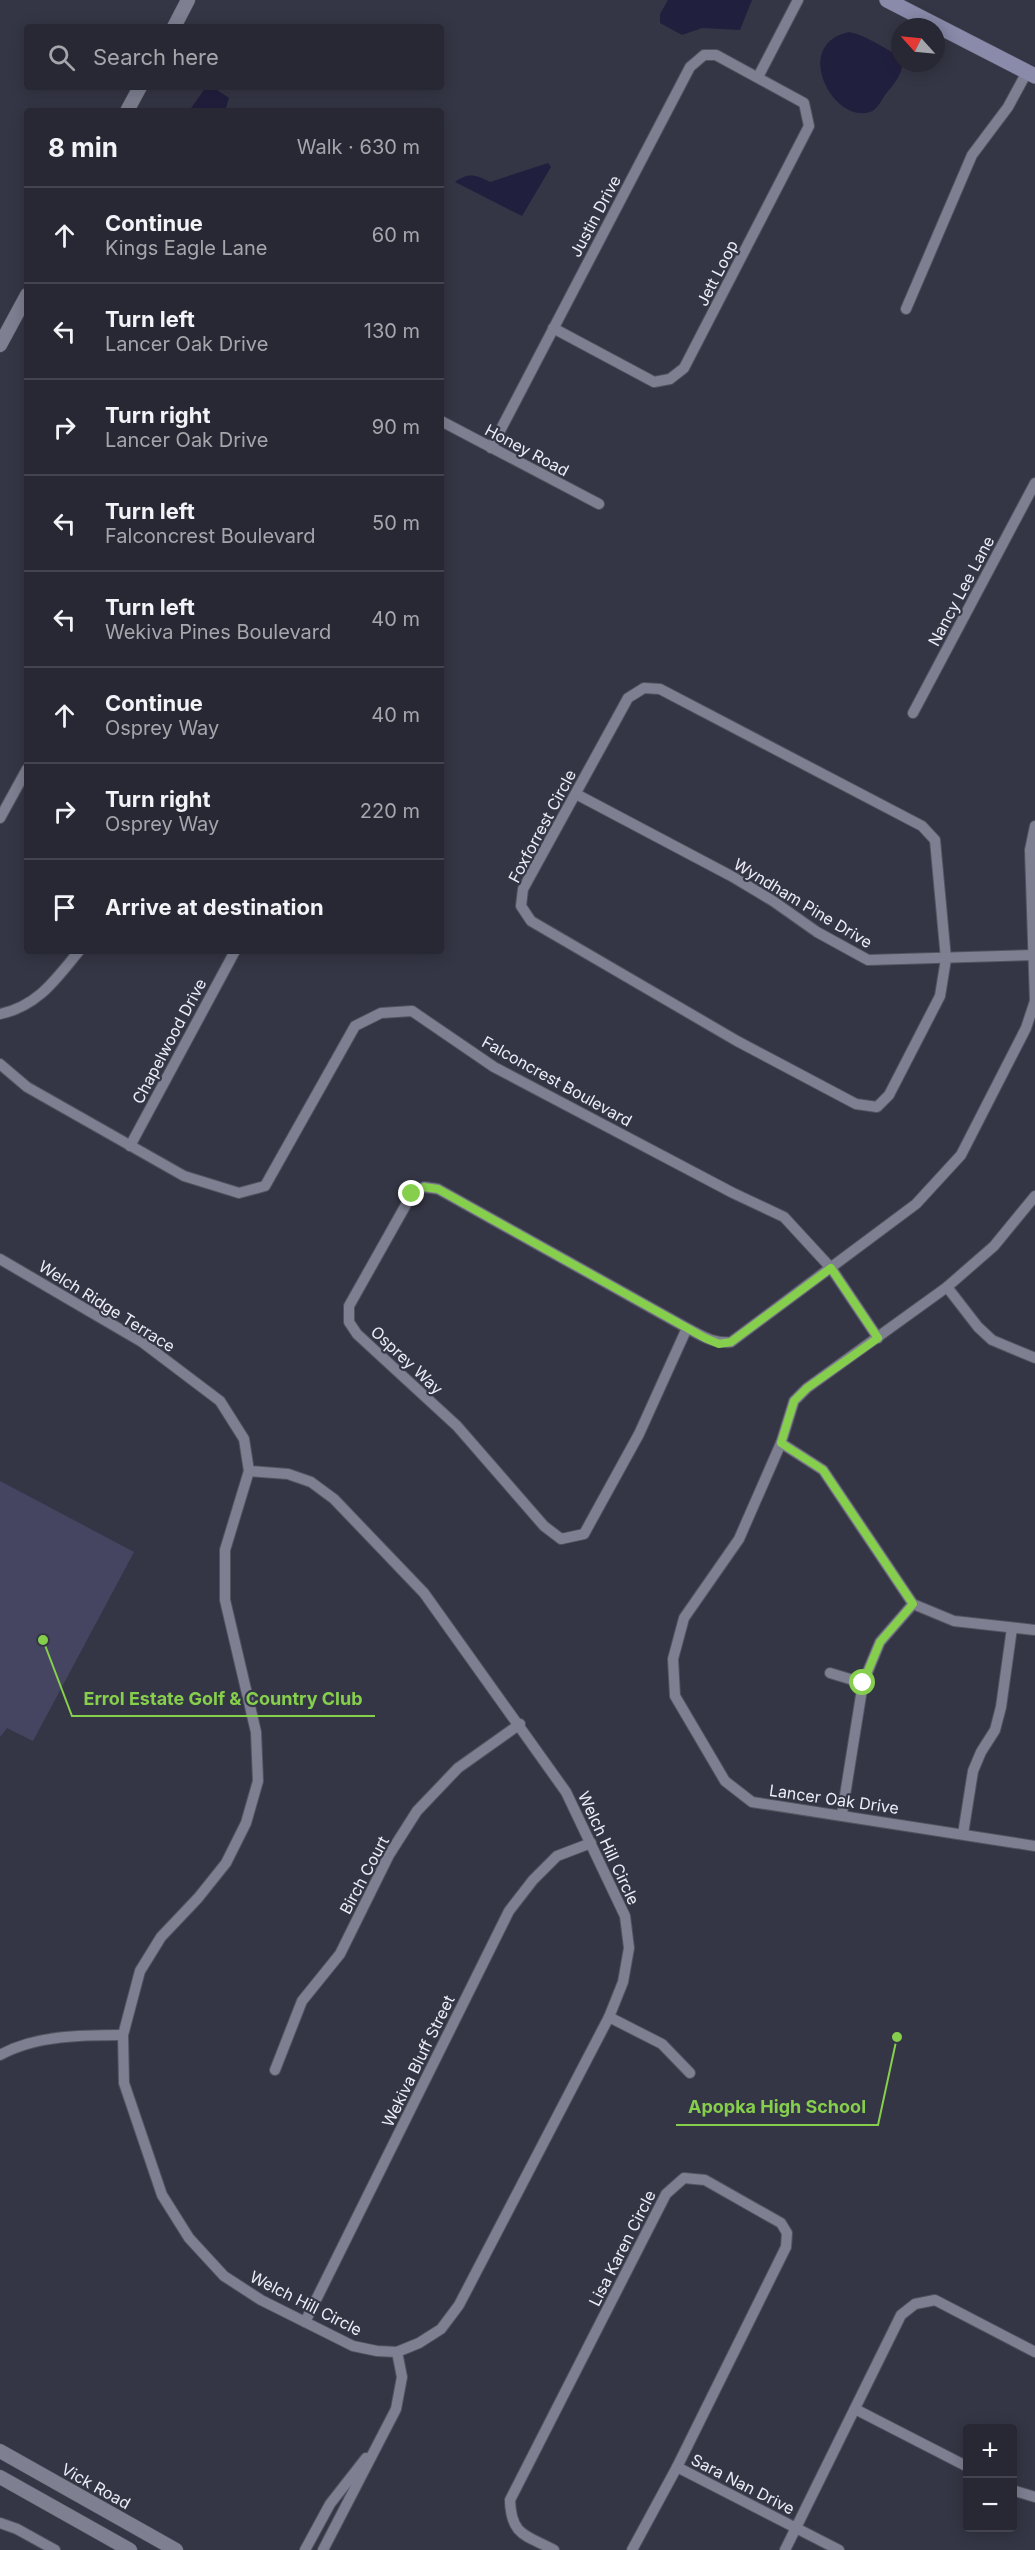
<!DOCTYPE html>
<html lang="en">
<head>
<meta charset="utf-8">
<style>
  :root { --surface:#282834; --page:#30303c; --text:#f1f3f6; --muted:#a5a6ac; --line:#44444f }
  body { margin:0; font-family:Inter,sans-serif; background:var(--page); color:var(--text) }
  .controls { position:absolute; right:18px; bottom:18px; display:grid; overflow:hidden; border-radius:6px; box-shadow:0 3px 15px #0003 }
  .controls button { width:54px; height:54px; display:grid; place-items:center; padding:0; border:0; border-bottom:2px solid var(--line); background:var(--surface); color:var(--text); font:30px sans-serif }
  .compass { position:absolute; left:891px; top:18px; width:54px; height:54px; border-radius:50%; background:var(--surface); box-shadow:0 3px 15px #0003; rotate:297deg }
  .stop { position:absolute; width:18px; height:18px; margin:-14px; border:4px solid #85cf4d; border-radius:50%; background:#fff }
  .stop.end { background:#85cf4d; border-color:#fff; box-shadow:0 2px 6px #0008 }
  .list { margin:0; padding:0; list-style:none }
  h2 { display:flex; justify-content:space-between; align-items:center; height:78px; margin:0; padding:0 24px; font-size:26px }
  h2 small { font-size:20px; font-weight:400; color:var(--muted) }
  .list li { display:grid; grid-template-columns:39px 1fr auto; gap:18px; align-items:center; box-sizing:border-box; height:96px; padding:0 24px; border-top:2px solid var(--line) }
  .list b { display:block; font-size:22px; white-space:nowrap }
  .list p { margin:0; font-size:20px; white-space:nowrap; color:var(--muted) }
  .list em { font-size:20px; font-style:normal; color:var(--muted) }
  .icon { flex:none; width:33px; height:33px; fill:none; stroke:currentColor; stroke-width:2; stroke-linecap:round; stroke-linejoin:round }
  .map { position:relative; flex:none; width:1035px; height:2550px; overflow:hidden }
  .search { position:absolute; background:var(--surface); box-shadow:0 3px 15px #0003; left:24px; top:24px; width:420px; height:66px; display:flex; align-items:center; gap:15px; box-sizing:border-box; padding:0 21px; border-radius:6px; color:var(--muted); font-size:22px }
  .panel { position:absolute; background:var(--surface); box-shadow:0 3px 15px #0003; left:24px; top:108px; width:420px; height:846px; border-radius:6px }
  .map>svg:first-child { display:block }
  .green { fill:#454562 }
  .water { fill:#211f3e }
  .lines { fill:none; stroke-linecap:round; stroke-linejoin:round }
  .minor-casing { stroke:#535360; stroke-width:12 }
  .tertiary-casing { stroke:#535360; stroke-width:15 }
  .secondary-casing { stroke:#535360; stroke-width:16 }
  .minor { stroke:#7e7f91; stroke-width:10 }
  .tertiary { stroke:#7e7f91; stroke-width:14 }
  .secondary { stroke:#8a8bab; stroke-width:15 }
  .route { stroke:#85cf4d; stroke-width:8 }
  .labels { text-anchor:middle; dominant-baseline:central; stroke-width:4.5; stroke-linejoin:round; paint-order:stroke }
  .street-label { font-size:16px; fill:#ededf8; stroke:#353645 }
  .leader { fill:none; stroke:#85cf4d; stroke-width:2 }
  .callout-dot { fill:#85cf4d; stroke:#353645; stroke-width:2 }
  .callout-label { font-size:18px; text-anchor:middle; font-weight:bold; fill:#85cf4d; stroke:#353645; stroke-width:4.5; stroke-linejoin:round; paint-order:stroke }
</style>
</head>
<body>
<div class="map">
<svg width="1035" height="2550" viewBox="0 0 1035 2550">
  <rect width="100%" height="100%" fill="#353645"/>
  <!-- green -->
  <path class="green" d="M 0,1481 L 134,1552 L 33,1741 L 7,1728 L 0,1737 Z"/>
  <!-- water -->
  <g class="water">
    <path d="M 668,0 L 752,0 L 740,30 L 702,28 L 682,35 L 660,23 L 660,14 Z"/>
    <path d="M 849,32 C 868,36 883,48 900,56 L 900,63 L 902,63 C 903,75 892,86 885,95 C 881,101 877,110 870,112 C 833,124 791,44 849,32 Z"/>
    <path d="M 206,87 L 214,88 L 229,98 L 225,111 L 189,111 Z"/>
    <path d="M 548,163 L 551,167 L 522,216 L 455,182 C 469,172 476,175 490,182 Z"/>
  </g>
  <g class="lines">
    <!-- minor casing -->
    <g class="minor-casing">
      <g id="minor">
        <path d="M 758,77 L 798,0"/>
        <path d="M 906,309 L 972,155 L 1008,107 L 1027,72"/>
        <path d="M 441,421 L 599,504"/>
        <path d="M 491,448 L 690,67 L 704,55 L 716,55 L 804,103 L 809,126 L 684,368 L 670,379 L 654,382 L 553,328"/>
        <path d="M 644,688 L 660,689 L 922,826 L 935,840 L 946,959 L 940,996 L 889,1095 L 877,1107 L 856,1104 L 737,1041 L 531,921 L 521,906 L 523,889 L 628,698 Z"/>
        <path d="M 913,713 L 1035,483"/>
        <path d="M 576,794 L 733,877 L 773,901 L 817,932 L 868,960 L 1035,955"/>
        <path d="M 0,818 L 27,769"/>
        <path d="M 0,1014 C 38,1006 56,979 79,951"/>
        <path d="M 0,1064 L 27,1087 L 184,1176 L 239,1193 L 265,1186 L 355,1026 L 381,1013 L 412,1011 L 494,1067 L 733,1193 L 784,1217 L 831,1268 L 878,1338"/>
        <path d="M 130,1146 L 235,951"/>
        <path d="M 1035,1196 L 994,1246 L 947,1287 L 807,1388 L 794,1401 L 781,1443 L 739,1539 L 684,1618 L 673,1659 L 675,1696 L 725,1781 L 752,1802 L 1035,1846"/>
        <path d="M 0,1259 L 142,1342 L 220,1401 L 244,1439 L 249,1471"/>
        <path d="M 947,1287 L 978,1327 L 992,1340 L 1035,1358"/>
        <path d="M 687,1328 L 639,1434 L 584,1534 L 561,1539 L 544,1526 L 457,1426 L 357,1334 L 349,1322 L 349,1306 L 412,1194 L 424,1187 L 438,1189 L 687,1328 C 702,1336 714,1344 731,1342 L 916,1204 L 961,1155 L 1026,1028 L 1035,1001 L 1030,850 L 1035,826"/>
        <path d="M 781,1443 L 823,1470 L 913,1604 L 954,1621 L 1035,1630"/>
        <path d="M 249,1471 L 288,1474 L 311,1482 L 334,1499 L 424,1593 L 566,1792 L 625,1916 L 629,1948 L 623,1982 L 609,2017 L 459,2305 L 441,2329 L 419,2343 L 397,2352 L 377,2351 L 353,2346 L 261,2300 L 224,2276 L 189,2238 L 162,2195 L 124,2083 L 123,2035 L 140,1971 L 161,1937 L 198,1898 L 226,1863 L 246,1823 L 258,1781 L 256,1732 L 225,1600 L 225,1550 Z"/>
        <path d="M 830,1673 L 863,1683"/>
        <path d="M 842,1814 L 863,1683 L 880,1642 L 913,1604"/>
        <path d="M 963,1834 L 973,1771 L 981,1752 L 995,1730 L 1001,1707 L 1012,1628"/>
        <path d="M 609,2017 L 662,2044 L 690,2073"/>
        <path d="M 0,2055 C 36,2035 83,2035 123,2035"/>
        <path d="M 275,2070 L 302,2001 L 340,1954 L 389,1855 L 417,1811 L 458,1768 L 520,1724"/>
        <path d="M 305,2322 L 509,1911 L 533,1880 L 557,1856 L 591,1843"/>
        <path d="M 855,2409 L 968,2467"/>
        <path d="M 677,2467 L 839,2550"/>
        <path d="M 1012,2490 L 1035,2497"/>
        <path d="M 0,2523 L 17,2529 L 55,2550"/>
        <path d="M 305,2550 L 330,2504 L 366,2458"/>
        <path d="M 323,2550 L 396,2409 L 402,2377 L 397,2352"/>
        <path d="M 554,2550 C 526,2535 511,2536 510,2500 L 666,2194 L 684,2178 L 705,2180 L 781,2223 L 787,2233 L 786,2247 L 677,2467 L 632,2550"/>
        <path d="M 785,2550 L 901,2315 L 915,2304 L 935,2300 L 1035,2352"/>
      </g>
    </g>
    <!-- tertiary casing -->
    <g class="tertiary-casing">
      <g id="tertiary">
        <path d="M 174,27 L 188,0"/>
        <path d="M 127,111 L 140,87"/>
        <path d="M 0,345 L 27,295"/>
        <path d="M 0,2451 L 176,2550"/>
        <path d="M 0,2477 L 130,2550"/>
      </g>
    </g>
    <!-- secondary casing -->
    <g class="secondary-casing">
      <path id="secondary" d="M 887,0 L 1035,76"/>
    </g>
    <!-- minor -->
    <use href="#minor" class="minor"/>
    <!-- tertiary -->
    <use href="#tertiary" class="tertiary"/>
    <!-- secondary -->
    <use href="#secondary" class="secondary"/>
  </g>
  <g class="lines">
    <!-- route -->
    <path class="route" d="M 412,1194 L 424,1187 L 438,1189 L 705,1338 L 719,1344 L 731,1342 L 831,1268 L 878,1338 L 807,1388 L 794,1401 L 781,1443 L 823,1470 L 913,1604 L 880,1642 L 863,1683"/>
  </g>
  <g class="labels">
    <!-- street labels -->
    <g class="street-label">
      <text transform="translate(595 216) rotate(-62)">Justin Drive</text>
      <text transform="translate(717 273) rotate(-63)">Jett Loop</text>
      <text transform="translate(527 450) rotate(28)">Honey Road</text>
      <text transform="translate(961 591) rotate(-62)">Nancy Lee Lane</text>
      <text transform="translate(542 826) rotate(-62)">Foxforrest Circle</text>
      <text transform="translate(803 903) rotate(31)">Wyndham Pine Drive</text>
      <text transform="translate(169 1041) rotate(-62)">Chapelwood Drive</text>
      <text transform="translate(557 1081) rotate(29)">Falconcrest Boulevard</text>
      <text transform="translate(107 1306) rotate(32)">Welch Ridge Terrace</text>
      <text transform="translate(407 1360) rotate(43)">Osprey Way</text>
      <text transform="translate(834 1799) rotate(8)">Lancer Oak Drive</text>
      <text transform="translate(609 1848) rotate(65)">Welch Hill Circle</text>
      <text transform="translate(364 1875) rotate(-62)">Birch Court</text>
      <text transform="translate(418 2061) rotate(-64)">Wekiva Bluff Street</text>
      <text transform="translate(622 2248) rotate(-63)">Lisa Karen Circle</text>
      <text transform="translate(306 2303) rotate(27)">Welch Hill Circle</text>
      <text transform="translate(743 2484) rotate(27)">Sara Nan Drive</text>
      <text transform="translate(96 2486) rotate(29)">Vick Road</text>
    </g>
  </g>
  <!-- callouts -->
  <path class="leader" d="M43 1640L72 1716H375M897 2037L878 2125H676"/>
  <g class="callout-dot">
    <circle cx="43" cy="1640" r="6"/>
    <circle cx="897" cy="2037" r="6"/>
  </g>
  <g class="callout-label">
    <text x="223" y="1705">Errol Estate Golf &amp; Country Club</text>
    <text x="777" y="2113">Apopka High School</text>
  </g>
</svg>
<div class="controls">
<button>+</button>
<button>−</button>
</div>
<svg class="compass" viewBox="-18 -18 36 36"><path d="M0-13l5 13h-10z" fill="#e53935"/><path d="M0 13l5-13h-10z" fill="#a5a6ac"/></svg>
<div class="stop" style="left:863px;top:1683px"></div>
<div class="stop end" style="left:412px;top:1194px"></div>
<div class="search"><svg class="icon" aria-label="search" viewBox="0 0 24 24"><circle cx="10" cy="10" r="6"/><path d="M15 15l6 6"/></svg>Search here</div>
<section class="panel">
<h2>8 min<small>Walk · 630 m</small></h2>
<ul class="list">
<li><svg class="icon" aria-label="ahead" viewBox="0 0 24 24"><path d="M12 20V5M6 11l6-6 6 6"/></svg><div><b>Continue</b><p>Kings Eagle Lane</p></div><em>60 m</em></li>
<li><svg class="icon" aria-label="left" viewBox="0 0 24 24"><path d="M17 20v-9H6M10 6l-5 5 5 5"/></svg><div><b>Turn left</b><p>Lancer Oak Drive</p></div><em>130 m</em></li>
<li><svg class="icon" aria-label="right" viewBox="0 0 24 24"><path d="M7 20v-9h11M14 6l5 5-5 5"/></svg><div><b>Turn right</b><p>Lancer Oak Drive</p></div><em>90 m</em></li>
<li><svg class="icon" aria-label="left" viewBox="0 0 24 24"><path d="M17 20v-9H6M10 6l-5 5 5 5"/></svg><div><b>Turn left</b><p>Falconcrest Boulevard</p></div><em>50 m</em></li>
<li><svg class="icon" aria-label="left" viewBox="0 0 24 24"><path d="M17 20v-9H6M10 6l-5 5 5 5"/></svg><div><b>Turn left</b><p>Wekiva Pines Boulevard</p></div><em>40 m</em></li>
<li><svg class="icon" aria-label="ahead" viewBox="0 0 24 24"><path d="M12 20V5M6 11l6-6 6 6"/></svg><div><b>Continue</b><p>Osprey Way</p></div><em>40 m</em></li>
<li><svg class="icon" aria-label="right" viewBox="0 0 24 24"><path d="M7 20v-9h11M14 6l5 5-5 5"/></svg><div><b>Turn right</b><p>Osprey Way</p></div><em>220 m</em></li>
<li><svg class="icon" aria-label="arrive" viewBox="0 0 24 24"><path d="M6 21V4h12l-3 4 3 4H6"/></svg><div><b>Arrive at destination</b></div></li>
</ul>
</section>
</div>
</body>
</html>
